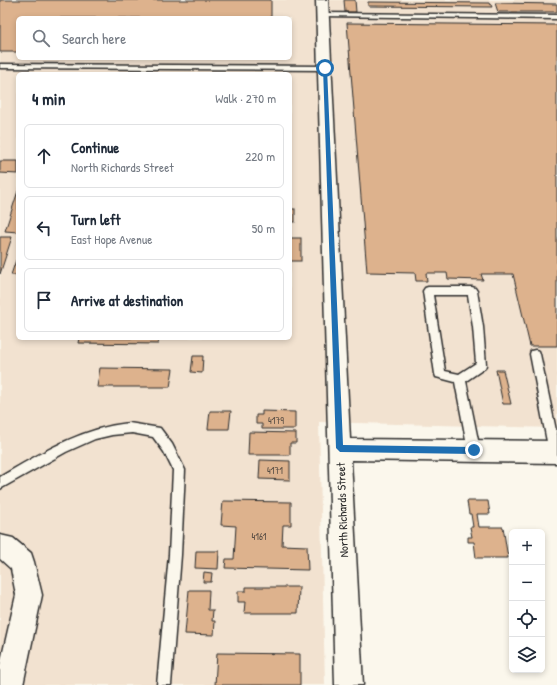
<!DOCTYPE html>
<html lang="en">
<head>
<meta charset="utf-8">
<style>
  :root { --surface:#fff; --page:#f6f6f7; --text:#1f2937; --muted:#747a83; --line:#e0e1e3 }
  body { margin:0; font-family:"Patrick Hand",sans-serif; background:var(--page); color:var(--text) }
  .controls { position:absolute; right:12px; bottom:12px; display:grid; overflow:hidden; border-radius:6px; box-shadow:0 2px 6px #0003 }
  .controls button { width:36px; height:36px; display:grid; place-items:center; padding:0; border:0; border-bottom:1px solid var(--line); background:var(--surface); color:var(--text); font:20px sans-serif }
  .stop { position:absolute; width:12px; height:12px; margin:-9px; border:3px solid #1f6fb2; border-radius:50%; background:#fff }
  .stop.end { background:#1f6fb2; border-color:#fff; box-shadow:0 1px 4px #0008 }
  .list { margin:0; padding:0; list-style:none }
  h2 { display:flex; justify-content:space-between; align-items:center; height:52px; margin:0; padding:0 16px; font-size:17px }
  h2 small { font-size:13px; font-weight:400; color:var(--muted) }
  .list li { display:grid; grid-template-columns:26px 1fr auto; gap:12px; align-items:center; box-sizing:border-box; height:64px; margin:0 8px 8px; padding:0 8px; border:1px solid var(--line); border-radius:6px }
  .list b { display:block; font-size:15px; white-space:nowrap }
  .list p { margin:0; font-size:13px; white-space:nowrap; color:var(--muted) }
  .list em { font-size:13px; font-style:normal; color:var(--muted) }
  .icon { flex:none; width:22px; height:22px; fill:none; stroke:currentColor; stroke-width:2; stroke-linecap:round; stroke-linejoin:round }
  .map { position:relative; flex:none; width:557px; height:685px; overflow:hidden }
  .search { position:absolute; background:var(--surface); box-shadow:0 2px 6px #0003; left:16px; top:16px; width:276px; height:44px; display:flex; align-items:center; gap:10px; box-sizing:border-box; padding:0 14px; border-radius:6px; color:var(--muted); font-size:15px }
  .panel { position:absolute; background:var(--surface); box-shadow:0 2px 6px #0003; left:16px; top:72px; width:276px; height:268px; border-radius:6px }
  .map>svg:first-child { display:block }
  .built { fill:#f2e2d0; fill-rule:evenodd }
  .building { fill:#ddb28d; stroke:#2b2b2b }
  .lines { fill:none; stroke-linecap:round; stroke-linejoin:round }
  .service-casing { stroke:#2b2b2b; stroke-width:3 }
  .minor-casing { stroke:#2b2b2b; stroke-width:3 }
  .service { fill:#fbf7ec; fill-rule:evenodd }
  .minor { fill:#fbf7ec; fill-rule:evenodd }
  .route { fill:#1f6fb2 }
  .labels { text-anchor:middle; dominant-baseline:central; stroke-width:3; stroke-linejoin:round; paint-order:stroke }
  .number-label { font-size:10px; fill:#584d44 }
  .street-label { font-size:12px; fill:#2b2b2b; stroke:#fbf7ec }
</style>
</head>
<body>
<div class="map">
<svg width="557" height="685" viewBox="0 0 557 685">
  <rect width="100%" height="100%" fill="#fbf7ec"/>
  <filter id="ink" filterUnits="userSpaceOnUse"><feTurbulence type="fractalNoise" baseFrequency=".025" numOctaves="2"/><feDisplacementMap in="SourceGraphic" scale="8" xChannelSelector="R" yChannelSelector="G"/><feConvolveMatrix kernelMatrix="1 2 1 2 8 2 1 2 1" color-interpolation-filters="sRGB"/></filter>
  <g filter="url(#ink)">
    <!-- built -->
    <path class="built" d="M 0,0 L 557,0 L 557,428 L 319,422 L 325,685 L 0,685 ZM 18,18 L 290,18 L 290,58 L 18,58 ZM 18,74 L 290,74 L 290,338 L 18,338 Z"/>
    <!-- building -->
    <g class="building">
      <path d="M 0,0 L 271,0 L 271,18 L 18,18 L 18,52 L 0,52 Z"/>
      <path d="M 344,0 L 355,0 L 356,12 L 345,12 Z"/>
      <path d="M 368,2 L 490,3 L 492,7 L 368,6 Z"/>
      <path d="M 495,3 L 557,4 L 557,12 L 498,12 Z"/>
      <path d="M 347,23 L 557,25 L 557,346 L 530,346 L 513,274 L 481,274 L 483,280 L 448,279 L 447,273 L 426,273 L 427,281 L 416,281 L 415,273 L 367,272 Z"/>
      <path d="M 0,161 L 18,161 L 18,174 L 0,173 Z"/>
      <path d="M 18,191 L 18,232 L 5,231 Z"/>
      <rect x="290" y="209" width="5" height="13"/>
      <path d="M 0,237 L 12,237 L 0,274 Z"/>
      <rect x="290" y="238" width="11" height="23"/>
      <path d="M 16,260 L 18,260 L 18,275 L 11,275 Z"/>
      <path d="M 79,338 L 159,338 L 158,344 L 78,343 Z"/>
      <path d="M 193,356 L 203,356 L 202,373 L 191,372 Z"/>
      <path d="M 100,368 L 173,369 L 170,387 L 97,387 Z"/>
      <path d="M 496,370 L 503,370 L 511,404 L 503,404 Z"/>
      <path d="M 210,411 L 231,411 L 229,429 L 208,429 Z"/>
      <path d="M 262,411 L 295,412 L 295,429 L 262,429 L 262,424 L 256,424 L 256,415 L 262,415 Z"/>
      <path d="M 249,432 L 296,433 L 296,443 L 290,443 L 290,455 L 248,455 Z"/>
      <path d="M 260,460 L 290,461 L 290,480 L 259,479 Z"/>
      <path d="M 223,501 L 291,502 L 291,525 L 283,525 L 282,545 L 307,546 L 308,570 L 225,568 L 226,559 L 234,559 L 236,526 L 221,525 Z"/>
      <path d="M 467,501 L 488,501 L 490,514 L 477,514 L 479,527 L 503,527 L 508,558 L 476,558 L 474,542 L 468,542 L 468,537 L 472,537 L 470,527 L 473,527 L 471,514 L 469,514 Z"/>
      <path d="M 196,551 L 219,551 L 218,569 L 195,568 Z"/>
      <path d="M 204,572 L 212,573 L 211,582 L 203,582 Z"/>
      <path d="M 246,587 L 299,587 L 298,613 L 244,613 L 245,602 L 238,602 L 238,591 L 246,591 Z"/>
      <path d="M 189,590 L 209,590 L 208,610 L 213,610 L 212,621 L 215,621 L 214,635 L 185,634 Z"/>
      <path d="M 217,653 L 300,654 L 300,685 L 215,685 Z"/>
    </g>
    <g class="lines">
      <!-- service casing -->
      <g class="service-casing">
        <g id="service">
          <path d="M 323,13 L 557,15 L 557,19 L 321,16 L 321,14 Z"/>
          <path d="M 0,64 L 325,66 L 329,68 L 325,70 L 0,68 Z"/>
          <path d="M 428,287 L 472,287 L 475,288 L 477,291 L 483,327 L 486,365 L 485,368 L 466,381 L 480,450 L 478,454 L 474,455 L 470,454 L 468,450 L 455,382 L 436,377 L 435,374 L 423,291 L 425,288 ZM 433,295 L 468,295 L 473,327 L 476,363 L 459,374 L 445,371 Z"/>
          <path d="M 535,350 L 539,351 L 540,354 L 557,435 L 557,456 L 555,457 L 551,456 L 549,452 L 530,354 L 531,351 Z"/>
          <path d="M 129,423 L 160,428 L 172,444 L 185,470 L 181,555 L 171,685 L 157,685 L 169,555 L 173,470 L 164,452 L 153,437 L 132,433 L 112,435 L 95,439 L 66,452 L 0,489 L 0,477 C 41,453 81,428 129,423 Z"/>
        </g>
      </g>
      <!-- minor casing -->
      <g class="minor-casing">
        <g id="minor">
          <path d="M 316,0 L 328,0 L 350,439 L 557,441 L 557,463 L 351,460 L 363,685 L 335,685 Z"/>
          <path d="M 0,535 L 13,538 L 31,553 L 34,562 L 42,595 L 23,685 L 0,685 L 0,665 L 16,595 L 11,569 L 0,559 Z"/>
        </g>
      </g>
      <!-- service -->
      <use href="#service" class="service"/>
      <!-- minor -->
      <use href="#minor" class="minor"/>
    </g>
  </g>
  <!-- route -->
  <path class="route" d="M 325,66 L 327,68 L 343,445 L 474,447 L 477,450 L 474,454 L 340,452 L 336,448 L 323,68 Z"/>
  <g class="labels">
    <!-- number labels -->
    <g class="number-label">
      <text x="276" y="420">4179</text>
      <text x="275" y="470">4171</text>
      <text x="259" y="536">4161</text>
    </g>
    <!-- street labels -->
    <g class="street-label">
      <text transform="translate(342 510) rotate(-92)">North Richards Street</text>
    </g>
  </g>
</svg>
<div class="controls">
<button>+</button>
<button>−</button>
<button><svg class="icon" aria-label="locate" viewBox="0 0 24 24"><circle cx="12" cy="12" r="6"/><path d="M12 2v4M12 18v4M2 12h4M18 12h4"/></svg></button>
<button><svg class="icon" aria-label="layers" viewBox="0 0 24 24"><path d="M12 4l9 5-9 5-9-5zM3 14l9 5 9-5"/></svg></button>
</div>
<div class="stop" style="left:325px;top:68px"></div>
<div class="stop end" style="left:474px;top:450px"></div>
<div class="search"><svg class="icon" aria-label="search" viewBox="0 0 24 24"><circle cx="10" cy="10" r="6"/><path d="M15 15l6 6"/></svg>Search here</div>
<section class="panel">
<h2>4 min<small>Walk · 270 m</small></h2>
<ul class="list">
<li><svg class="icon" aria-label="ahead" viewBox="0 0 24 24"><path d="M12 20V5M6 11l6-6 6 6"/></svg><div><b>Continue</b><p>North Richards Street</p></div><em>220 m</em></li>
<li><svg class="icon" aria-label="left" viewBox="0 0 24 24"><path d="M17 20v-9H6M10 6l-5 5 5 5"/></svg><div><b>Turn left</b><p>East Hope Avenue</p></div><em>50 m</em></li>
<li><svg class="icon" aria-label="arrive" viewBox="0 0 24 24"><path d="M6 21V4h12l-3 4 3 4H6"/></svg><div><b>Arrive at destination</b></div></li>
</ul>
</section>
</div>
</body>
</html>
